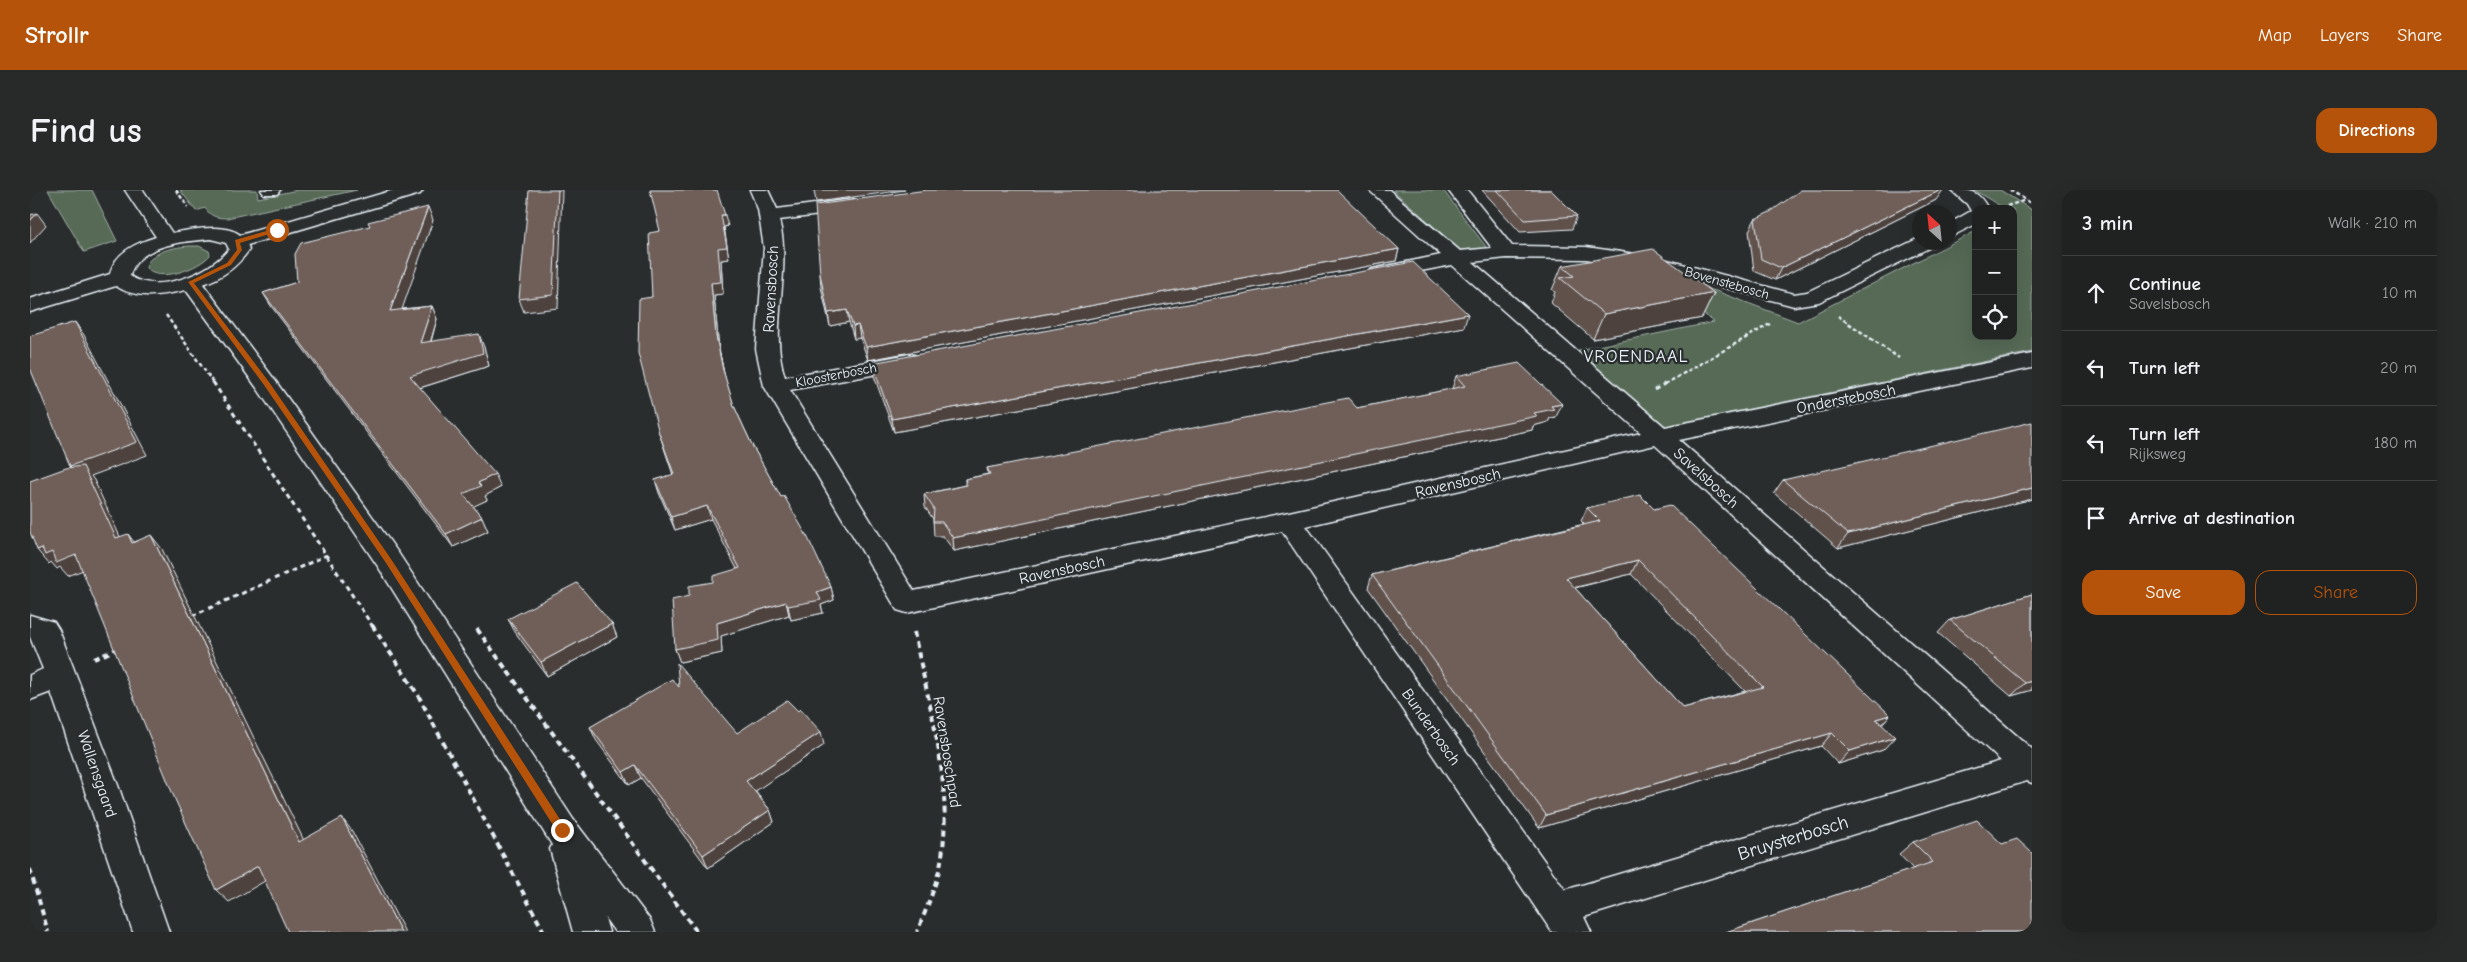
<!DOCTYPE html>
<html lang="en">
<head>
<meta charset="utf-8">
<style>
  :root { --surface:#202222; --page:#282a2a; --text:#f1f3f6; --muted:#a2a4a5; --line:#3d3f40; --accent:#b45309 }
  body { margin:0; font-family:"Comic Neue",sans-serif; background:var(--page); color:var(--text) }
  .controls { position:absolute; right:15px; top:15px; display:grid; overflow:hidden; border-radius:10px; box-shadow:0 5px 20px #0002 }
  .controls button { width:45px; height:45px; display:grid; place-items:center; padding:0; border:0; border-bottom:1px solid var(--line); background:var(--surface); color:var(--text); font:25px sans-serif }
  .compass { position:absolute; left:1882px; top:15px; width:45px; height:45px; border-radius:50%; background:var(--surface); box-shadow:0 5px 20px #0002; rotate:333deg }
  .stop { position:absolute; width:15px; height:15px; margin:-11px; border:4px solid #b45309; border-radius:50%; background:#fff }
  .stop.end { background:#b45309; border-color:#fff; box-shadow:0 1px 5px #0008 }
  .list { margin:0; padding:0; list-style:none }
  h2 { display:flex; justify-content:space-between; align-items:center; height:65px; margin:0; padding:0 20px; font-size:21px }
  h2 small { font-size:16px; font-weight:400; color:var(--muted) }
  .list li { display:grid; grid-template-columns:32px 1fr auto; gap:15px; align-items:center; box-sizing:border-box; height:75px; padding:0 20px; border-top:1px solid var(--line) }
  .list b { display:block; font-size:19px; white-space:nowrap }
  .list p { margin:0; font-size:16px; white-space:nowrap; color:var(--muted) }
  .list em { font-size:16px; font-style:normal; color:var(--muted) }
  .actions { display:flex; gap:10px; padding:15px 20px }
  .actions a { flex:1; padding:11px 0; border:1px solid var(--accent); border-radius:15px; text-align:center; font-size:18px; color:var(--accent) }
  .actions .main { background:var(--accent); color:#fff }
  .icon { flex:none; width:28px; height:28px; fill:none; stroke:currentColor; stroke-width:2; stroke-linecap:round; stroke-linejoin:round }
  .map { position:relative; flex:none; width:2002px; height:742px; overflow:hidden; border-radius:15px }
  header { display:flex; align-items:center; gap:30px; box-sizing:border-box; height:70px; padding:0 25px; background:var(--accent); color:#fff }
  header strong { font-size:24px }
  nav { display:flex; gap:28px; margin-inline-start:auto; font-size:18px }
  .intro { display:flex; align-items:center; justify-content:space-between; box-sizing:border-box; height:120px; padding:0 30px }
  h1 { margin:0; font-size:35px }
  .button { padding:12px 22px; border-radius:15px; background:var(--accent); color:#fff; font-size:18px; font-weight:700 }
  main { display:flex; gap:30px; padding:0 30px }
  aside { flex:1; background:var(--surface); border-radius:15px; box-shadow:0 5px 20px #0002 }
  .map>svg:first-child { display:block }
  .green { fill:#576b56; stroke:#a0aea7 }
  .lines { fill:none; stroke-linecap:round; stroke-linejoin:round }
  .minor-casing { stroke:#e8f1f8; stroke-width:3 }
  .tertiary-casing { stroke:#e8f1f8; stroke-width:3 }
  .path-far2 { stroke:#e8f1f8; stroke-width:2.5; stroke-dasharray:4 2.5; stroke-linecap:butt }
  .path-far1 { stroke:#e8f1f8; stroke-width:3; stroke-dasharray:5 4; stroke-linecap:butt }
  .path { stroke:#e8f1f8; stroke-width:4; stroke-dasharray:6 4.5; stroke-linecap:butt }
  .minor { fill:#2a2d2e; fill-rule:evenodd }
  .tertiary { fill:#2a2d2e; fill-rule:evenodd }
  .wall { fill:#60514c; stroke:#e8f1f8; fill-rule:evenodd }
  .shaded-wall { fill:#4e423e; stroke:#e8f1f8 }
  .building { fill:#705e58; stroke:#e8f1f8; fill-rule:evenodd }
  .route { fill:#b45309 }
  .labels { text-anchor:middle; dominant-baseline:central; stroke-width:4.5; stroke-linejoin:round; paint-order:stroke }
  .far-street-label { font-size:14px; fill:#e8f1f8; stroke:#2a2d2e }
  .street-label { font-size:16px; fill:#e8f1f8; stroke:#2a2d2e }
  .neighbourhood-label { font-size:18px; letter-spacing:1px; fill:#e8f1f8; stroke:#2a2d2e }
  .near-street-label { font-size:19px; fill:#e8f1f8; stroke:#2a2d2e }
</style>
</head>
<body>
<header>
<strong>Strollr</strong>
<nav><a>Map</a><a>Layers</a><a>Share</a></nav>
</header>
<div class="intro"><h1>Find us</h1><a class="button">Directions</a></div>
<main>
<div class="map">
<svg width="2002" height="742" viewBox="0 0 2002 742">
  <rect width="100%" height="100%" fill="#2a2d2e"/>
  <filter id="ink" filterUnits="userSpaceOnUse"><feTurbulence type="fractalNoise" baseFrequency=".02" numOctaves="2"/><feDisplacementMap in="SourceGraphic" scale="10" xChannelSelector="R" yChannelSelector="G"/><feConvolveMatrix kernelMatrix="1 2 1 2 8 2 1 2 1" color-interpolation-filters="sRGB"/></filter>
  <g filter="url(#ink)">
    <!-- green -->
    <g class="green">
      <path d="M 18,0 L 62,0 L 87,51 L 54,62 Z"/>
      <path d="M 150,0 L 227,0 L 228,8 L 268,0 L 327,0 L 197,28 C 187,28 181,27 175,18 L 166,21 Z"/>
      <path d="M 1363,0 L 1413,0 L 1457,58 L 1430,60 Z"/>
      <path d="M 1944,0 L 1970,0 L 2002,20 L 2002,162 L 1630,237 L 1544,161 L 1684,132 L 1622,84 L 1686,101 L 1768,132 L 1946,41 L 1946,146 L 1983,146 L 1983,19 L 1975,19 Z"/>
      <path d="M 159,56 L 169,56 L 179,61 L 180,65 C 170,78 128,94 116,78 C 119,61 146,57 159,56 Z"/>
    </g>
    <g class="lines">
      <!-- minor casing -->
      <g class="minor-casing">
        <g id="minor">
          <path d="M 231,0 L 250,0 L 247,4 L 234,4 Z"/>
          <path d="M 364,0 L 393,0 L 390,4 L 214,56 L 200,56 L 197,52 L 200,48 Z"/>
          <path d="M 720,0 L 738,0 L 747,19 L 823,9 L 830,11 L 832,15 L 830,19 L 823,21 L 749,30 C 763,82 738,137 755,187 L 880,164 L 888,166 L 891,171 L 888,176 L 880,178 L 760,200 L 884,401 L 1259,322 L 1611,243 L 1422,75 L 1349,89 L 1342,87 L 1339,83 L 1342,79 L 1411,65 L 1339,0 L 1359,0 L 1430,61 L 1462,58 L 1418,0 L 1437,0 L 1482,56 L 1556,57 L 1626,67 L 1764,104 L 1777,102 L 1889,48 L 1890,52 L 1905,52 L 1903,56 L 1789,112 L 1764,116 L 1624,79 L 1556,69 L 1476,68 L 1443,72 L 1635,237 L 2002,164 L 2002,178 L 1649,250 L 2002,559 L 2002,593 L 1997,591 L 1554,727 L 1561,742 L 1522,742 L 1252,341 L 877,423 L 867,420 L 734,196 L 726,159 L 734,58 L 728,19 ZM 1625,255 L 1971,571 L 1535,700 L 1276,336 Z"/>
          <path d="M 1921,0 C 1941,0 1948,0 1958,19 L 1946,19 L 1946,34 L 1920,47 L 1920,33 L 1941,21 L 1937,14 Z"/>
          <path d="M 0,425 L 24,432 L 29,440 L 89,598 L 139,742 L 103,742 L 21,502 L 0,510 L 0,485 L 13,479 L 0,447 Z"/>
        </g>
      </g>
      <!-- tertiary casing -->
      <g class="tertiary-casing">
        <path id="tertiary" d="M 95,0 L 113,0 L 142,43 C 164,39 214,28 219,60 C 207,77 192,88 173,94 L 244,189 L 369,364 L 543,629 L 620,730 L 625,742 L 585,742 L 575,728 L 579,742 L 543,742 L 520,659 L 522,655 L 349,378 L 227,198 L 156,100 C 134,105 106,110 86,96 L 0,122 L 0,109 L 80,84 C 84,63 106,53 126,47 ZM 181,49 L 196,53 L 199,59 C 180,83 128,105 100,86 C 106,55 155,51 181,49 Z"/>
      </g>
      <!-- path-far2 -->
      <g class="path-far2">
        <path d="M 146,0 L 158,17"/>
        <path d="M 1980,0 L 2002,14"/>
        <path d="M 1977,16 L 1996,10"/>
        <path d="M 136,125 L 184,194"/>
        <path d="M 1808,126 L 1869,168"/>
        <path d="M 1635,194 L 1740,134"/>
      </g>
      <!-- path-far1 -->
      <g class="path-far1">
        <path d="M 183,192 L 343,437"/>
        <path d="M 1624,200 L 1638,192"/>
        <path d="M 162,426 L 297,365"/>
      </g>
      <!-- path -->
      <g class="path">
        <path d="M 342,435 L 388,505 L 514,742"/>
        <path d="M 447,439 L 667,742"/>
        <path d="M 884,442 C 898,512 921,585 913,658 C 910,687 898,715 887,742"/>
        <path d="M 64,469 L 87,459"/>
        <path d="M 0,679 L 18,742"/>
      </g>
      <!-- minor -->
      <use href="#minor" class="minor"/>
      <!-- tertiary -->
      <use href="#tertiary" class="tertiary"/>
    </g>
    <!-- wall -->
    <g class="wall">
      <path d="M 1452,0 L 1521,0 L 1547,26 L 1542,39 L 1490,42 Z"/>
      <path d="M 1906,10 L 1745,90 L 1724,81 L 1719,41 L 1725,29 Z"/>
      <path d="M 403,30 L 371,119 L 402,116 L 407,129 L 401,152 L 454,157 L 459,176 L 390,198 L 471,297 L 455,306 L 457,310 L 443,316 L 452,327 L 458,341 L 423,357 L 241,116 L 233,103 L 267,92 Z"/>
      <path d="M 698,36 L 694,37 L 699,69 L 691,70 L 693,104 L 684,105 L 689,159 L 694,184 L 704,216 L 723,257 L 801,397 L 804,410 L 791,415 L 793,423 L 761,430 L 759,425 L 691,446 L 692,463 L 650,472 L 645,459 L 659,406 L 707,379 L 681,329 L 645,340 L 629,303 L 625,290 L 643,285 L 629,243 L 622,107 L 630,41 Z"/>
      <path d="M 1369,59 L 1366,71 L 838,170 L 830,148 L 824,149 L 819,132 L 800,136 L 791,97 L 790,84 Z"/>
      <path d="M 1532,76 L 1684,103 L 1672,128 L 1563,149 L 1521,113 L 1525,102 L 1522,100 Z"/>
      <path d="M 1434,137 L 864,242 L 844,186 L 842,173 Z"/>
      <path d="M 1426,186 L 1526,227 L 1520,228 L 1518,232 L 1503,236 L 1502,240 L 924,361 L 913,346 L 904,346 L 903,329 L 895,317 L 894,304 L 935,295 L 935,289 L 958,284 L 957,278 L 1327,218 L 1422,199 Z"/>
      <path d="M 1753,290 L 2002,309 L 1808,358 L 1744,303 Z"/>
      <path d="M 1557,318 L 1624,319 L 1860,525 L 1852,534 L 1853,560 L 1808,574 L 1791,556 L 1509,638 L 1338,398 L 1342,385 L 1554,334 L 1551,331 ZM 1601,384 L 1715,501 L 1653,518 L 1545,398 Z"/>
      <path d="M 2002,404 L 2002,500 L 1981,506 L 1908,443 L 1920,430 Z"/>
      <path d="M 478,429 L 582,434 L 587,447 L 517,486 L 485,442 Z"/>
      <path d="M 649,497 L 707,543 L 794,555 L 725,601 L 740,620 L 744,632 L 678,678 L 611,588 L 599,595 L 566,550 L 560,537 Z"/>
      <path d="M 1883,652 L 1972,654 L 2002,742 L 1696,742 L 1883,679 L 1869,664 Z"/>
    </g>
    <!-- shaded-wall -->
    <g class="shaded-wall">
      <path d="M 528,0 L 532,0 L 528,118 L 494,122 L 489,109 Z"/>
      <path d="M 784,0 L 875,0 L 786,12 Z"/>
      <path d="M 1911,0 L 1913,0 L 1906,10 L 1745,90 L 1751,78 Z"/>
      <path d="M 398,17 L 403,30 L 367,134 L 360,121 Z"/>
      <path d="M 7,23 L 16,35 L 0,53 L 0,31 Z"/>
      <path d="M 691,25 L 695,25 L 698,36 L 694,37 L 699,69 L 691,70 L 693,104 L 684,105 L 689,159 L 696,193 L 686,146 L 681,93 Z"/>
      <path d="M 1369,59 L 1366,71 L 838,170 L 836,157 Z"/>
      <path d="M 1684,103 L 1672,128 L 1563,149 L 1574,124 Z"/>
      <path d="M 402,116 L 407,129 L 396,167 L 390,153 Z"/>
      <path d="M 817,120 L 819,132 L 800,136 L 798,123 Z"/>
      <path d="M 1438,124 L 1434,137 L 864,242 L 862,229 Z"/>
      <path d="M 45,132 L 54,145 L 117,265 L 61,286 L 64,290 L 97,362 L 86,348 L 51,290 L 40,276 Z"/>
      <path d="M 828,135 L 830,148 L 824,149 L 823,136 Z"/>
      <path d="M 449,144 L 454,157 L 459,176 L 386,199 L 380,186 Z"/>
      <path d="M 1532,214 L 1526,227 L 1520,228 L 1518,232 L 1503,236 L 1502,240 L 924,361 L 923,348 L 1504,223 L 1521,216 Z"/>
      <path d="M 465,284 L 471,297 L 455,306 L 457,310 L 440,318 L 433,304 L 448,293 Z"/>
      <path d="M 2002,298 L 2002,309 L 1808,358 L 1818,344 Z"/>
      <path d="M 677,316 L 681,329 L 645,340 L 641,327 Z"/>
      <path d="M 452,327 L 458,341 L 423,357 L 416,344 Z"/>
      <path d="M 98,344 L 108,357 L 102,353 Z"/>
      <path d="M 121,345 L 132,359 L 281,665 L 269,652 Z"/>
      <path d="M 12,358 L 22,362 L 46,365 L 58,378 L 38,386 L 30,377 L 27,379 L 21,372 L 19,374 L 7,360 Z"/>
      <path d="M 1608,370 L 1601,384 L 1530,401 L 1536,388 Z"/>
      <path d="M 801,397 L 804,410 L 791,415 L 793,423 L 761,430 L 758,416 L 787,402 Z"/>
      <path d="M 756,412 L 759,425 L 691,446 L 692,463 L 650,472 L 645,459 L 687,433 Z"/>
      <path d="M 582,434 L 587,447 L 517,486 L 511,472 Z"/>
      <path d="M 2002,491 L 2002,500 L 1981,506 L 1995,493 Z"/>
      <path d="M 1860,525 L 1848,538 L 1846,529 Z"/>
      <path d="M 791,542 L 794,555 L 721,604 L 716,591 Z"/>
      <path d="M 1802,543 L 1791,556 L 1509,638 L 1516,625 Z"/>
      <path d="M 1865,547 L 1853,560 L 1808,574 L 1820,561 Z"/>
      <path d="M 605,575 L 611,588 L 599,595 L 593,582 Z"/>
      <path d="M 740,620 L 744,632 L 678,678 L 673,665 Z"/>
      <path d="M 312,628 L 322,641 L 375,742 L 371,742 Z"/>
      <path d="M 228,676 L 240,688 L 199,712 L 186,700 Z"/>
    </g>
    <!-- building -->
    <g class="building">
      <path d="M 499,0 L 528,0 L 523,105 L 489,109 Z"/>
      <path d="M 620,0 L 687,0 L 695,25 L 691,25 L 697,57 L 688,58 L 691,92 L 681,93 L 686,146 L 693,180 L 704,216 L 723,257 L 751,307 L 754,306 L 778,348 L 801,397 L 787,402 L 791,410 L 758,416 L 756,412 L 687,433 L 688,450 L 645,459 L 642,410 L 659,406 L 659,396 L 683,392 L 683,386 L 710,378 L 677,316 L 641,327 L 625,290 L 644,284 L 629,243 L 608,163 L 609,109 L 622,107 L 619,43 L 630,41 Z"/>
      <path d="M 897,0 L 1307,0 L 1369,59 L 836,157 L 828,135 L 823,136 L 817,120 L 798,123 L 790,84 L 785,15 Z"/>
      <path d="M 1467,0 L 1521,0 L 1547,26 L 1495,30 Z"/>
      <path d="M 1771,0 L 1911,0 L 1751,78 L 1731,69 L 1725,29 L 1740,22 Z"/>
      <path d="M 398,17 L 360,121 L 402,116 L 390,153 L 449,144 L 453,163 L 380,186 L 465,284 L 448,293 L 451,296 L 433,304 L 452,327 L 416,344 L 233,103 L 267,92 L 265,64 L 271,53 L 340,36 L 338,32 Z"/>
      <path d="M 7,23 L 0,31 L 0,25 Z"/>
      <path d="M 1623,59 L 1684,103 L 1574,124 L 1530,88 L 1544,86 L 1532,76 Z"/>
      <path d="M 1383,72 L 1438,124 L 862,229 L 842,173 Z"/>
      <path d="M 45,132 L 107,252 L 40,276 L 0,178 L 0,146 Z"/>
      <path d="M 1489,173 L 1532,214 L 1521,216 L 1524,219 L 1504,223 L 1507,226 L 923,348 L 912,332 L 903,332 L 904,319 L 894,304 L 937,295 L 935,289 L 960,284 L 957,278 L 1318,208 L 1327,218 L 1435,196 L 1426,186 Z"/>
      <path d="M 2002,232 L 2002,298 L 1818,344 L 1753,290 Z"/>
      <path d="M 53,276 L 86,348 L 98,344 L 102,353 L 121,345 L 269,652 L 312,628 L 371,742 L 258,742 L 228,676 L 186,700 L 144,607 L 46,365 L 26,373 L 22,362 L 15,365 L 12,358 L 7,360 L 0,342 L 0,291 L 36,278 Z"/>
      <path d="M 1610,305 L 1624,319 L 1640,315 L 1860,525 L 1846,529 L 1865,547 L 1820,561 L 1802,543 L 1516,625 L 1342,385 L 1570,331 L 1557,318 ZM 1608,370 L 1733,497 L 1653,518 L 1536,388 Z"/>
      <path d="M 547,393 L 582,434 L 511,472 L 478,429 Z"/>
      <path d="M 2002,404 L 2002,491 L 1995,493 L 1920,430 Z"/>
      <path d="M 647,473 L 707,543 L 757,510 L 768,521 L 770,519 L 791,542 L 716,591 L 740,620 L 673,665 L 605,575 L 593,582 L 560,537 L 642,489 L 649,497 Z"/>
      <path d="M 1947,630 L 1972,654 L 1987,649 L 2002,663 L 2002,742 L 1696,742 L 1903,672 L 1883,652 Z"/>
    </g>
  </g>
  <!-- route -->
  <path class="route" d="M 247,38 L 249,41 L 210,53 L 212,60 L 201,75 L 164,93 L 239,192 L 361,369 L 535,637 L 535,643 L 528,643 L 356,373 L 234,195 L 158,92 L 197,73 L 207,60 L 205,50 Z"/>
  <g class="labels">
    <!-- far-street labels -->
    <g class="far-street-label">
      <text transform="translate(1697 93) rotate(16)">Bovenstebosch</text>
      <text transform="translate(806 185) rotate(-11)">Kloosterbosch</text>
    </g>
    <!-- street labels -->
    <g class="street-label">
      <text transform="translate(741 99) rotate(-87)">Ravensbosch</text>
      <text transform="translate(1816 209) rotate(-11)">Onderstebosch</text>
      <text transform="translate(1676 288) rotate(42)">Savelsbosch</text>
      <text transform="translate(1428 293) rotate(-13)">Ravensbosch</text>
      <text transform="translate(1032 380) rotate(-12)">Ravensbosch</text>
      <text transform="translate(1401 537) rotate(55)">Bunderbosch</text>
      <text transform="translate(917 562) rotate(81)">Ravensboschpad</text>
      <text transform="translate(67 584) rotate(71)">Wallensgaard</text>
    </g>
    <!-- neighbourhood labels -->
    <g class="neighbourhood-label">
      <text x="1606" y="166">VROENDAAL</text>
    </g>
    <!-- near-street labels -->
    <g class="near-street-label">
      <text transform="translate(1763 648) rotate(-17)">Bruysterbosch</text>
    </g>
  </g>
</svg>
<div class="controls">
<button>+</button>
<button>−</button>
<button><svg class="icon" aria-label="locate" viewBox="0 0 24 24"><circle cx="12" cy="12" r="6"/><path d="M12 2v4M12 18v4M2 12h4M18 12h4"/></svg></button>
</div>
<svg class="compass" viewBox="-18 -18 36 36"><path d="M0-13l5 13h-10z" fill="#e53935"/><path d="M0 13l5-13h-10z" fill="#a2a4a5"/></svg>
<div class="stop" style="left:247px;top:40px"></div>
<div class="stop end" style="left:532px;top:640px"></div>
</div>
<aside>
<h2>3 min<small>Walk · 210 m</small></h2>
<ul class="list">
<li><svg class="icon" aria-label="ahead" viewBox="0 0 24 24"><path d="M12 20V5M6 11l6-6 6 6"/></svg><div><b>Continue</b><p>Savelsbosch</p></div><em>10 m</em></li>
<li><svg class="icon" aria-label="left" viewBox="0 0 24 24"><path d="M17 20v-9H6M10 6l-5 5 5 5"/></svg><div><b>Turn left</b></div><em>20 m</em></li>
<li><svg class="icon" aria-label="left" viewBox="0 0 24 24"><path d="M17 20v-9H6M10 6l-5 5 5 5"/></svg><div><b>Turn left</b><p>Rijksweg</p></div><em>180 m</em></li>
<li><svg class="icon" aria-label="arrive" viewBox="0 0 24 24"><path d="M6 21V4h12l-3 4 3 4H6"/></svg><div><b>Arrive at destination</b></div></li>
</ul>
<div class="actions"><a class="main">Save</a><a>Share</a></div>
</aside>
</main>
</body>
</html>
